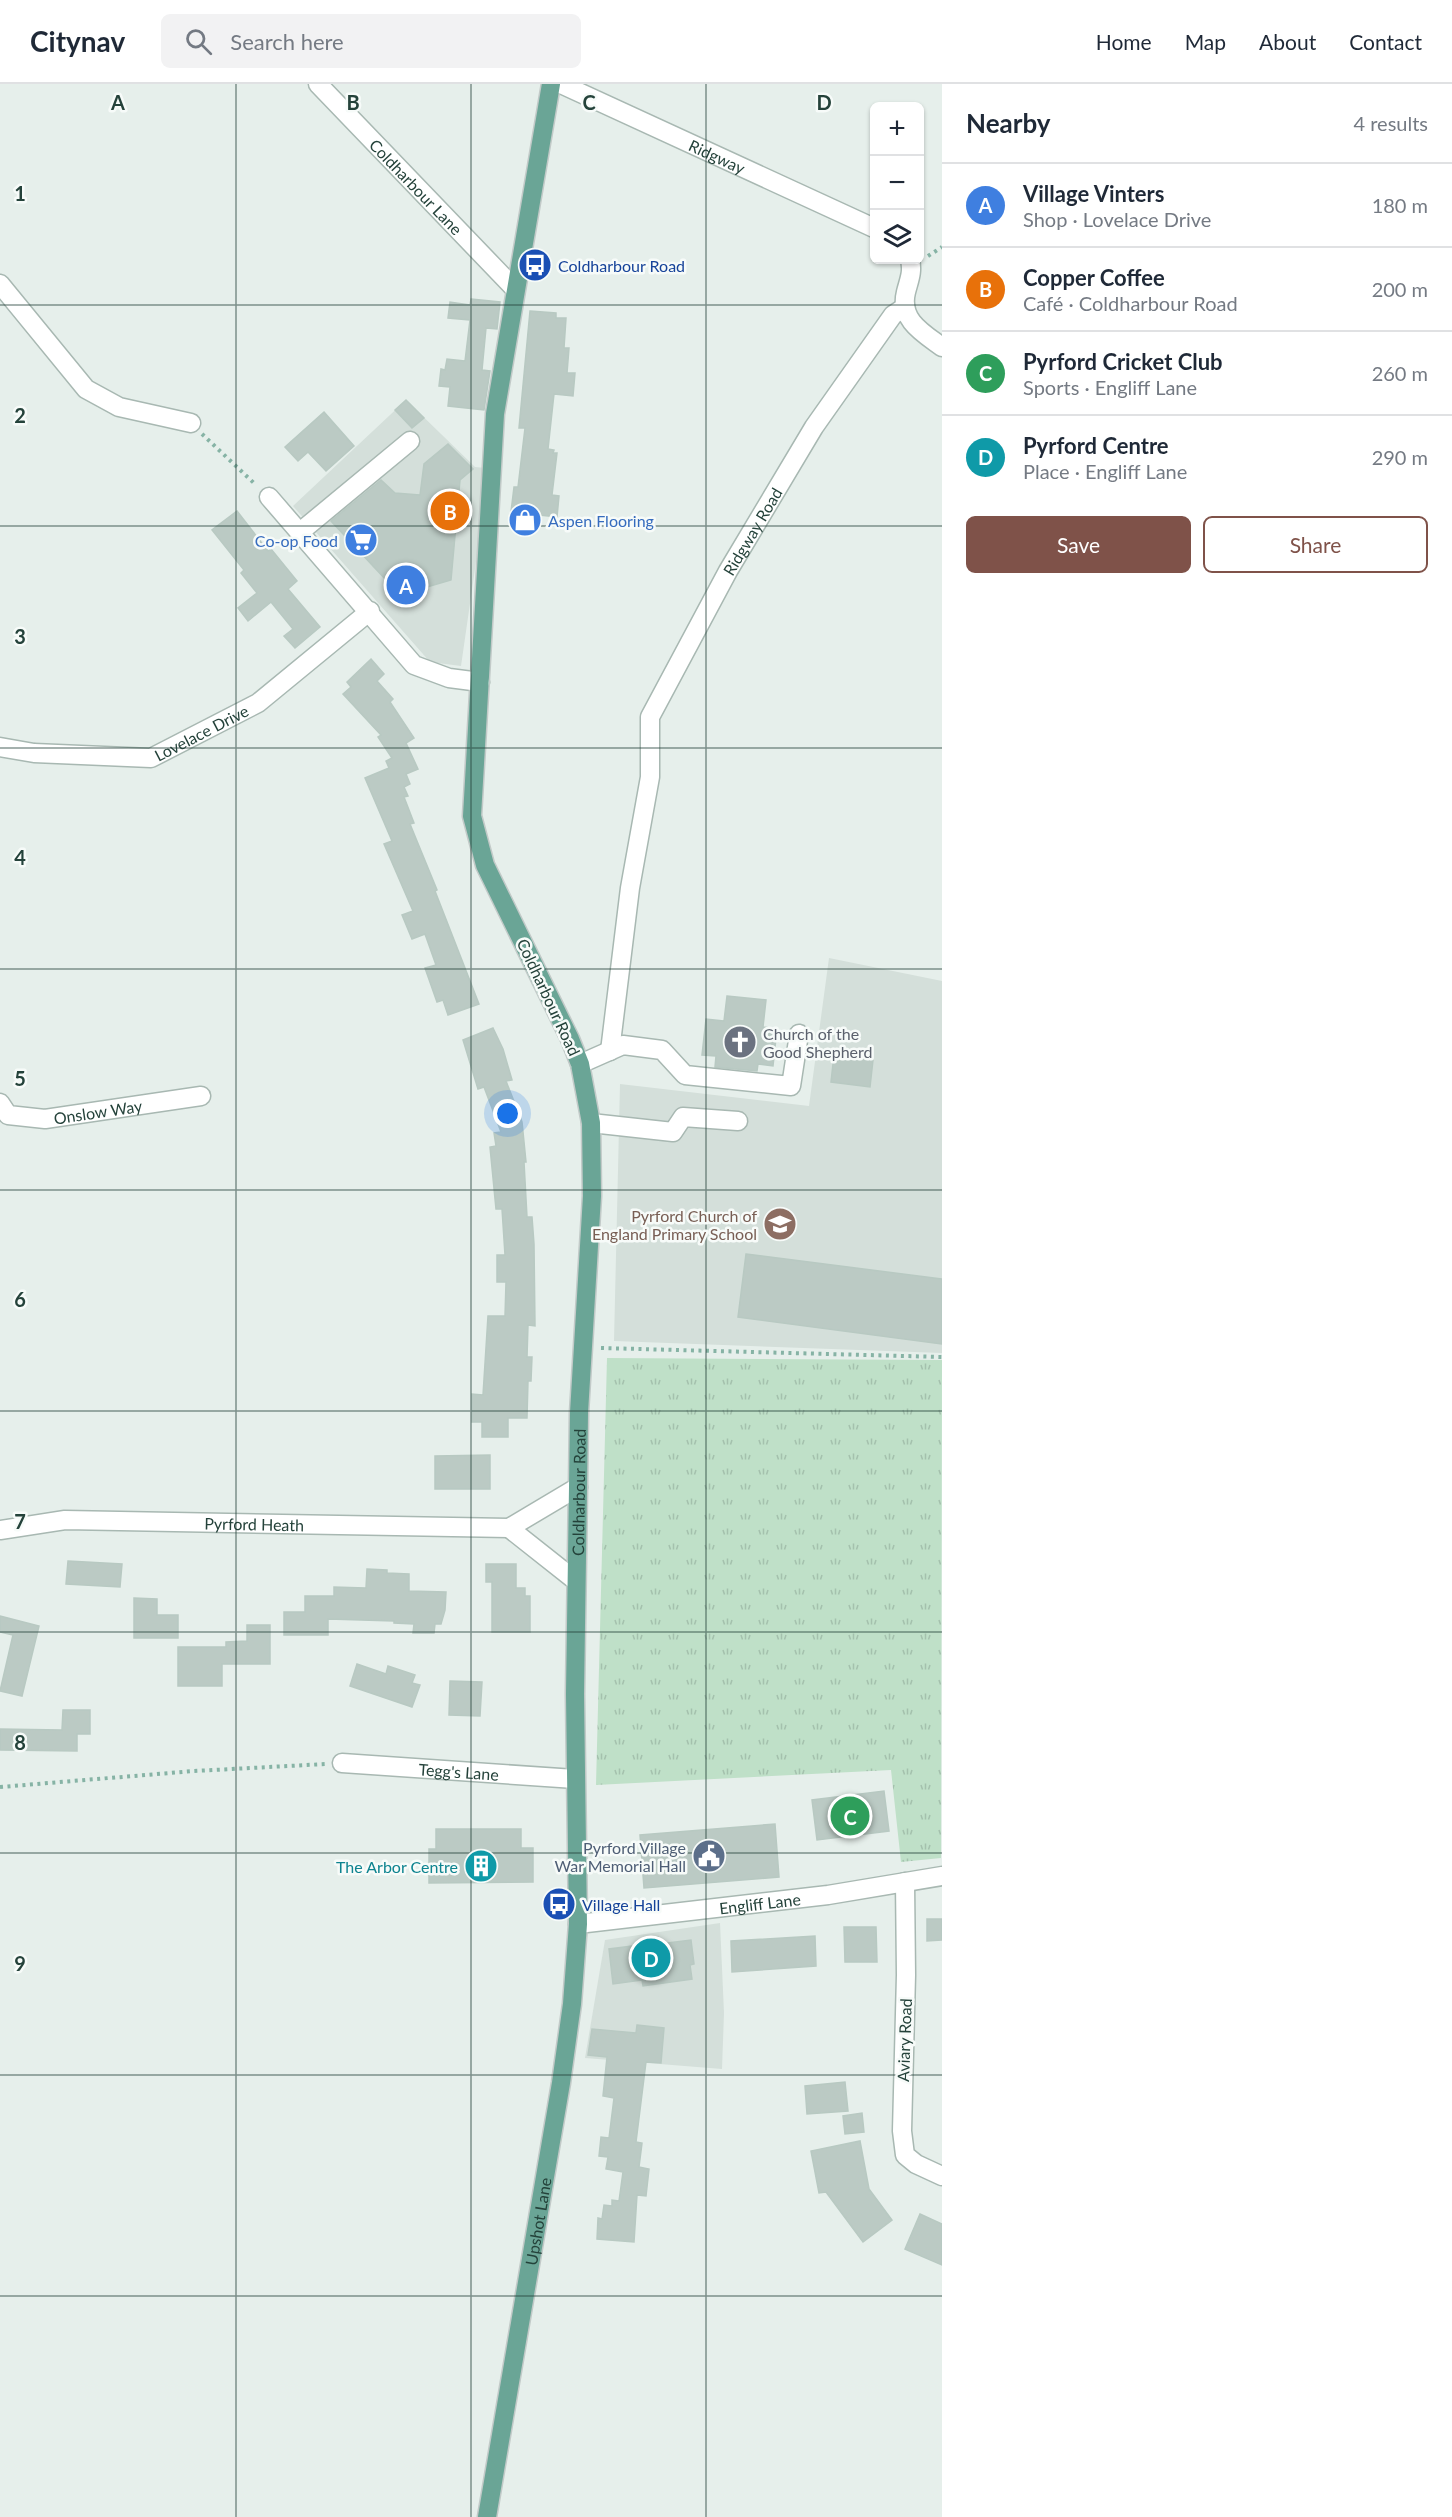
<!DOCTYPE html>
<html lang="en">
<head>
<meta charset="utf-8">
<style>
  :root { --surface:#fff; --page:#f2f2f3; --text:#1f2937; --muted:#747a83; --line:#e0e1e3; --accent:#7f5249 }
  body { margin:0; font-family:Lato,sans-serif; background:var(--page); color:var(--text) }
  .controls { position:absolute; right:18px; top:18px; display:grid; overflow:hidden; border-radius:9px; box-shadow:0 2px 4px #0004 }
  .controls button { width:54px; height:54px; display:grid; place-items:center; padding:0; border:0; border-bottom:2px solid var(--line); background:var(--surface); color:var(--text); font:30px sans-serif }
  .you { position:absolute; left:508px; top:1030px; width:21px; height:21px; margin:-15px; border:4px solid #fff; border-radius:50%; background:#1a73e8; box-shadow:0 0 0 9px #1a73e833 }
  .badge { display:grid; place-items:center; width:39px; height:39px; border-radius:50%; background:var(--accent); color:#fff; font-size:20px; font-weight:700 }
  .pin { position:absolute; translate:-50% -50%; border:3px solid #fff; box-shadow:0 2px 6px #0006 }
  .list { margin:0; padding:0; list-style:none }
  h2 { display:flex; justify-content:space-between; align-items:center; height:78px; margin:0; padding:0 24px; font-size:26px }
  h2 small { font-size:20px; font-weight:400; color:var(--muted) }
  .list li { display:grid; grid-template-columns:39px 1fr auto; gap:18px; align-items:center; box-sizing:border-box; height:84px; padding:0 24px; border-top:2px solid var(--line) }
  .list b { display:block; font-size:22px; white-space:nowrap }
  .list p { margin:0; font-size:20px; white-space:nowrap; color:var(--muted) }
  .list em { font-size:20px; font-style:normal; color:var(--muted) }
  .actions { display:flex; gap:12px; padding:18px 24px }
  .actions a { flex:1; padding:14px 0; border:2px solid var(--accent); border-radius:9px; text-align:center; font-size:21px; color:var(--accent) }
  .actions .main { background:var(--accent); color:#fff }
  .icon { flex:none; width:33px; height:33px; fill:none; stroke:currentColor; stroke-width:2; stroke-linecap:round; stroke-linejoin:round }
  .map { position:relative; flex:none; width:942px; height:2433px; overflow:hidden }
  header { display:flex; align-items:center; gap:36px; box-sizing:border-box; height:84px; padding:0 30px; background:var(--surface); border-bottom:2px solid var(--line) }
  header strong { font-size:28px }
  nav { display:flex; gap:33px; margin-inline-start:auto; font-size:21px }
  .search { width:420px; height:54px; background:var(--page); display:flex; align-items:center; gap:15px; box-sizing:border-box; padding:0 21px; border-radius:9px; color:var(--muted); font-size:22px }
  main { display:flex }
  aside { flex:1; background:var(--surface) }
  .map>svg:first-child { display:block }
  .built { fill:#d4dfda }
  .park { fill:url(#park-tufts) }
  .building { fill:#bbcac4; stroke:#b8c9c2; stroke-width:1.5 }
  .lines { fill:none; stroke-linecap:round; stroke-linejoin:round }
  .minor-casing { stroke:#a8b8b2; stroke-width:21 }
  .major-casing { stroke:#c2cac8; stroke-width:21 }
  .path { stroke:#86b3a5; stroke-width:4; stroke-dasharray:3 4.5; stroke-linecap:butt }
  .minor { stroke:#fff; stroke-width:18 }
  .major { stroke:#6aa596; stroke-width:18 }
  .grid { fill:none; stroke:#24423a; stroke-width:1.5; stroke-opacity:0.55 }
  .labels { text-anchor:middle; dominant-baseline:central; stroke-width:5; stroke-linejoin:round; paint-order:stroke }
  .street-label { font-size:16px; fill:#24423a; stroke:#f7fbf9 }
  .transit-label { font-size:16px; fill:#164399; stroke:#f7fbf9; text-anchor:start }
  .shop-label { font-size:16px; fill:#366cbe; stroke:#f7fbf9; text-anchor:start }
  .worship-label { font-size:16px; fill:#5b616d; stroke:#f7fbf9; text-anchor:start }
  .education-label { font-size:16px; fill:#785e54; stroke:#f7fbf9; text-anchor:end }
  .service-label { font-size:16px; fill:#4e5e75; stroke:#f7fbf9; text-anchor:end }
  .culture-label { font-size:16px; fill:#0d838f; stroke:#f7fbf9; text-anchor:end }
  .grid-label { font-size:20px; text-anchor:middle; font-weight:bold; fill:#24423a; stroke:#f7fbf9; stroke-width:5; stroke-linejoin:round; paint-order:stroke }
</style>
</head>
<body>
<header>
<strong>Citynav</strong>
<div class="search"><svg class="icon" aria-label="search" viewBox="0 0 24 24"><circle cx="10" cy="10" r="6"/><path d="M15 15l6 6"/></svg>Search here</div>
<nav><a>Home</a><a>Map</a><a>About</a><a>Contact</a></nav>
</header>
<main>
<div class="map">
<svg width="942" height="2433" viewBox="0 0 942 2433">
  <defs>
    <pattern id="park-tufts" width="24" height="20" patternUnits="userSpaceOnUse" patternTransform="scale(1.5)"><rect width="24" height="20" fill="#bfe0c8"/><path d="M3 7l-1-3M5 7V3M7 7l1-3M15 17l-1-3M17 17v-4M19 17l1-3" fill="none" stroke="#a4c1ad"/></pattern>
  </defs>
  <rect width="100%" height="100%" fill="#e6efeb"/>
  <!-- built -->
  <g class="built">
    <path d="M 406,316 L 475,383 L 486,384 L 480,450 L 461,582 L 430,578 L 293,422 Z"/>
    <path d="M 829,874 L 942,897 L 942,1269 L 614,1257 L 620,1000 L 809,1022 Z"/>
    <path d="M 720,1839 L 724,1929 L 722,1985 L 585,1974 L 605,1856 Z"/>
  </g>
  <!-- park -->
  <path class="park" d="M 607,1274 L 942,1276 L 941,1774 L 901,1778 L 891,1686 L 596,1701 Z"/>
  <!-- building -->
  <g class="building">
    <path d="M 471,215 L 500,218 L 497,245 L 486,244 L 482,286 L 490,287 L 484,326 L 448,322 L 450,303 L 439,302 L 441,285 L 445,286 L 447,275 L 465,277 L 470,236 L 448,234 L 450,218 L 470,221 Z"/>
    <path d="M 530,227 L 556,229 L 556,234 L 566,234 L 564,264 L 569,264 L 567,289 L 575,289 L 573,312 L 554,310 L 548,365 L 554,366 L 553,369 L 557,369 L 552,411 L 559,412 L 557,433 L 539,431 L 539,441 L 532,440 L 531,444 L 511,443 L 511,428 L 514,403 L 518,403 L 525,344 L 519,344 Z"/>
    <path d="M 406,316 L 424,334 L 412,344 L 395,326 Z"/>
    <path d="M 324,328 L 354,362 L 326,387 L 308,368 L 298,377 L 285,363 Z"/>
    <path d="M 448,360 L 473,385 L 460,396 L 451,496 L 400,511 L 331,437 L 381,396 L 395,409 L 420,411 L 424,380 Z"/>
    <path d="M 237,427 L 268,467 L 271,465 L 297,497 L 288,505 L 320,543 L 295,564 L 284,552 L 293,545 L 271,518 L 248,537 L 238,524 L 257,509 L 241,489 L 244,486 L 212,446 Z"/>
    <path d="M 371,575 L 384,590 L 377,597 L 393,615 L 390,618 L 414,654 L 406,659 L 418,685 L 406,690 L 410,700 L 404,703 L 408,712 L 404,713 L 414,739 L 410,740 L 437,806 L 435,807 L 479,920 L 448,931 L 443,916 L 437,918 L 425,884 L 436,881 L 425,850 L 412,855 L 402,831 L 413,827 L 384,760 L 392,757 L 365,694 L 389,684 L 386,677 L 392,674 L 378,653 L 381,651 L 343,610 L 351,603 L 347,598 Z"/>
    <path d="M 727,912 L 766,916 L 763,943 L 777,945 L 773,982 L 758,980 L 757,987 L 715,983 L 716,972 L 702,971 L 706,935 L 724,937 Z"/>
    <path d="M 493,944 L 503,965 L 512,996 L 506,997 L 522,1038 L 526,1078 L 524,1078 L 527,1133 L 532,1133 L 534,1160 L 535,1242 L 528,1241 L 527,1273 L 532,1273 L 531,1297 L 528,1297 L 527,1334 L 508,1334 L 508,1353 L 482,1353 L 482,1338 L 472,1338 L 472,1310 L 483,1311 L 488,1232 L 505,1232 L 506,1198 L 497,1198 L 497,1171 L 505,1171 L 502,1125 L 496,1125 L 490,1063 L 496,1062 L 494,1049 L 501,1048 L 484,1003 L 478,1005 L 463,956 Z"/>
    <path d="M 834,971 L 873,976 L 870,1003 L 831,998 Z"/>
    <path d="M 746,1170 L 942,1195 L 942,1260 L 738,1233 Z"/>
    <path d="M 490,1371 L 490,1405 L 435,1405 L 435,1372 Z"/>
    <path d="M 68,1477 L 122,1480 L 120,1503 L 66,1500 Z"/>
    <path d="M 486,1480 L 516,1480 L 516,1504 L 525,1504 L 525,1512 L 530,1512 L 530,1548 L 492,1548 L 492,1498 L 486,1498 Z"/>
    <path d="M 367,1485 L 387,1486 L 387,1489 L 409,1490 L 409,1507 L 446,1508 L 445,1526 L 441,1540 L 435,1540 L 434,1549 L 413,1549 L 414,1540 L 394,1539 L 394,1537 L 328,1535 L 328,1551 L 284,1551 L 284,1528 L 305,1528 L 305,1512 L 334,1512 L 334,1503 L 366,1504 Z"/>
    <path d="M 134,1514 L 157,1515 L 157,1531 L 178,1531 L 178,1554 L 134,1554 Z"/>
    <path d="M 0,1532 L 39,1542 L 22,1612 L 0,1607 L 13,1551 L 0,1548 Z"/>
    <path d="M 247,1541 L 270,1541 L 270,1580 L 222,1580 L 222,1602 L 178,1602 L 178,1563 L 226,1563 L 226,1558 L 247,1557 Z"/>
    <path d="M 357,1580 L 386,1590 L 388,1582 L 415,1591 L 412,1599 L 420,1601 L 412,1623 L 350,1602 Z"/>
    <path d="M 450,1597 L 482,1598 L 480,1632 L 449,1631 Z"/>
    <path d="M 63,1626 L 90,1626 L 90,1650 L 77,1650 L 77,1667 L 0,1666 L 0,1645 L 62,1646 Z"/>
    <path d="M 884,1707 L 889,1747 L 817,1756 L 812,1716 Z"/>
    <path d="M 775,1740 L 779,1793 L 644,1804 L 640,1751 Z"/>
    <path d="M 436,1745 L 521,1745 L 521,1764 L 533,1764 L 533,1798 L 429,1799 L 429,1765 L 436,1765 Z"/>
    <path d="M 927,1835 L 942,1835 L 942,1856 L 927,1857 Z"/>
    <path d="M 844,1843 L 876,1843 L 877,1878 L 845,1878 Z"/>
    <path d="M 815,1852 L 816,1882 L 732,1888 L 731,1857 Z"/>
    <path d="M 658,1853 L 659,1860 L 691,1856 L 694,1880 L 690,1881 L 692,1895 L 643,1902 L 642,1896 L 613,1900 L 609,1865 L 640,1861 L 639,1856 Z"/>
    <path d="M 637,1941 L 664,1944 L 661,1979 L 646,1978 L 636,2058 L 642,2059 L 639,2083 L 649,2085 L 646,2112 L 637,2111 L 634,2158 L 597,2155 L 598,2134 L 602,2135 L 604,2121 L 612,2122 L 612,2116 L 619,2117 L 623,2088 L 606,2085 L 608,2073 L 599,2072 L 601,2053 L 609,2054 L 614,2014 L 603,2012 L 607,1973 L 588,1971 L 592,1945 L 636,1949 Z"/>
    <path d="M 845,1998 L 848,2027 L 807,2030 L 805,2002 Z"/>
    <path d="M 862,2029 L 864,2048 L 845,2050 L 843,2032 Z"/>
    <path d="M 860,2057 L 869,2105 L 892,2136 L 863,2158 L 826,2108 L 819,2109 L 811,2067 Z"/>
    <path d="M 920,2130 L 942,2140 L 942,2181 L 905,2165 Z"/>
  </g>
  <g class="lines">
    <!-- minor casing -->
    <g class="minor-casing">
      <g id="minor">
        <path id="s1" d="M 318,0 L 515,205"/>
        <path id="s2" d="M 561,0 L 874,144"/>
        <path d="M 910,176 C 913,188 909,196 906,208 C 899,236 923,249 942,263"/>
        <path d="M 0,200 L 86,305 L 119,323 L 191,339"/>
        <path d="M 269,413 L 414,581 L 449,594 L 480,598"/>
        <path d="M 300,448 L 410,357"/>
        <path id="s3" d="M 0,663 L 34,669 L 151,674 L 258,619 L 370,527"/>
        <path id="s4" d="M 610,967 L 630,804 L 650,693 L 650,633 L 728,487 L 814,343 L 893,231 L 905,223"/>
        <path d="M 580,980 L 623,961 L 662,966 L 685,991 L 791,1002 L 799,950"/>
        <path id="s5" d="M 0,1019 L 8,1031 L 45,1035 L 201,1012"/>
        <path d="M 591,1039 L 673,1048 L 683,1033 L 738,1037"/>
        <path d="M 509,1444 L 576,1497"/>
        <path id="s6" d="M 0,1446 L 65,1436 L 509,1444 L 578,1403"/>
        <path id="s7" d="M 342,1679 L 575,1695"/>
        <path d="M 905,1798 L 906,1891 L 902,2047 L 905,2071 L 916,2080 L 942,2092"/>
        <path id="s8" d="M 578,1840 L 828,1811 L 942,1792"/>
      </g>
    </g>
    <!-- major casing -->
    <g class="major-casing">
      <g id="major">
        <path id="s9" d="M 487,2433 L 561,1999 L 572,1920 L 578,1840 L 575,1610 L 578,1403 L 579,1329 L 592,1112 L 591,1039 L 580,980 L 570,955 L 485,781 L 472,732 L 495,330 L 551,0"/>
      </g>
    </g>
    <!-- path -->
    <g class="path">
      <path d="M 928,172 L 942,163"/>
      <path d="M 202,350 L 256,401"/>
      <path d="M 601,1264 L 942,1273"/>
      <path d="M 0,1703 L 194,1687 L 326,1680"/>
    </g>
    <!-- minor -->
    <use href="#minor" class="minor"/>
    <!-- major -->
    <use href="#major" class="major"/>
  </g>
  <!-- grid -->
  <path class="grid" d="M 236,0 L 236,2433M 471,0 L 471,2433M 706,0 L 706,2433M 0,221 L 942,221M 0,442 L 942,442M 0,664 L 942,664M 0,885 L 942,885M 0,1106 L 942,1106M 0,1327 L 942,1327M 0,1548 L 942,1548M 0,1769 L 942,1769M 0,1991 L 942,1991M 0,2212 L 942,2212"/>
  <!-- icons -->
  <defs>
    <g id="bus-disc" transform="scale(1.725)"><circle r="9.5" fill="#1a4fb4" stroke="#f7fbf9"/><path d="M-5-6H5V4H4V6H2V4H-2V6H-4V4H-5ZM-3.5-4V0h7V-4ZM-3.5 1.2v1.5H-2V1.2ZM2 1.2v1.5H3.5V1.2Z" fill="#fff"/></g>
    <g id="shop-disc" transform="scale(1.725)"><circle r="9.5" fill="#3f7fe0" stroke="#f7fbf9"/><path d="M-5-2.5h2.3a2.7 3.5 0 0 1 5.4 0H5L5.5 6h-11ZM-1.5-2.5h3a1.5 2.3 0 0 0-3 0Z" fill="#fff"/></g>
    <g id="supermarket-disc" transform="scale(1.725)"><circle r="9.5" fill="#3f7fe0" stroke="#f7fbf9"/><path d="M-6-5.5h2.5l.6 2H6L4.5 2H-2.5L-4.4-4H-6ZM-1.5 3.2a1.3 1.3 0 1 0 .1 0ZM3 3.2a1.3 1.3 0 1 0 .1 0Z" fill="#fff"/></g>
    <g id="church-disc" transform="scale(1.725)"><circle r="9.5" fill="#6b7280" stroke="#f7fbf9"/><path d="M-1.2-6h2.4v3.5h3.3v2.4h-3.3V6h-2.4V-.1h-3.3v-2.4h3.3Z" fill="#fff"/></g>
    <g id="school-disc" transform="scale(1.725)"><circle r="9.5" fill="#8d6e63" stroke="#f7fbf9"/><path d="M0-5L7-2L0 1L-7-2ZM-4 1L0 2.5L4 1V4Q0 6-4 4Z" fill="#fff"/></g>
    <g id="civic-disc" transform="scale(1.725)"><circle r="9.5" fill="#5c6f8a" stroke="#f7fbf9"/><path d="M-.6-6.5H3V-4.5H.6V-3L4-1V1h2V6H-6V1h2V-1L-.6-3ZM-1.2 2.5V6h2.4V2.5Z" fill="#fff"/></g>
    <g id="building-disc" transform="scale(1.725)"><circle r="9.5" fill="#0f9aa8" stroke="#f7fbf9"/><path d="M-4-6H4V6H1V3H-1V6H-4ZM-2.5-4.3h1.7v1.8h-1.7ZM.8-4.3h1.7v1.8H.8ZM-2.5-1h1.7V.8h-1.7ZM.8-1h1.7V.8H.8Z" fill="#fff"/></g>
  </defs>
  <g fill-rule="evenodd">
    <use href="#bus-disc" x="535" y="181"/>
    <use href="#shop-disc" x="525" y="436"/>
    <use href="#supermarket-disc" x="361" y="456"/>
    <use href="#church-disc" x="740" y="958"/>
    <use href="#school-disc" x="780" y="1140"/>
    <use href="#civic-disc" x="709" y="1772"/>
    <use href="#building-disc" x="481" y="1782"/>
    <use href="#bus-disc" x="559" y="1820"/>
  </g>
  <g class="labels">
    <!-- street labels -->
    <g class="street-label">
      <text stroke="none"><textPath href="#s2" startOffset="172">Ridgway</textPath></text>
      <text stroke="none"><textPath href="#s1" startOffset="142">Coldharbour Lane</textPath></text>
      <text stroke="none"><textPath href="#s4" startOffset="549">Ridgway Road</textPath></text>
      <text stroke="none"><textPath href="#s3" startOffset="208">Lovelace Drive</textPath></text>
      <text transform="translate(549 913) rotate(65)">Coldharbour Road</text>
      <text stroke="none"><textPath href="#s5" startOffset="105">Onslow Way</textPath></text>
      <text stroke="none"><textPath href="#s9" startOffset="1032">Coldharbour Road</textPath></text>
      <text stroke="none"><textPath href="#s6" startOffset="255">Pyrford Heath</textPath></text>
      <text stroke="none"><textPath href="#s7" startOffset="117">Tegg's Lane</textPath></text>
      <text stroke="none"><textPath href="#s8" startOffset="183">Engliff Lane</textPath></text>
      <text transform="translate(904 1956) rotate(-88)">Aviary Road</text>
      <text stroke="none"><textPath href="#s9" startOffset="300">Upshot Lane</textPath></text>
    </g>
    <!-- transit labels -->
    <g class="transit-label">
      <text x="558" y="181">Coldharbour Road</text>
      <text x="582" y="1820">Village Hall</text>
    </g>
    <!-- shop labels -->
    <g class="shop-label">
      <text x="548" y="436">Aspen Flooring</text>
      <text x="338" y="456" text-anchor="end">Co-op Food</text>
    </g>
    <!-- worship labels -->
    <g class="worship-label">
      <text x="763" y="949">Church of the<tspan x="763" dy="18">Good Shepherd</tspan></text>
    </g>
    <!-- education labels -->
    <g class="education-label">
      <text x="757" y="1131">Pyrford Church of<tspan x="757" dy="18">England Primary School</tspan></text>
    </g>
    <!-- service labels -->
    <g class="service-label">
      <text x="686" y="1763">Pyrford Village<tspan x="686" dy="18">War Memorial Hall</tspan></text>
    </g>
    <!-- culture labels -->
    <g class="culture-label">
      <text x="458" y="1782">The Arbor Centre</text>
    </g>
  </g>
  <g class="grid-label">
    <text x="118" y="26">A</text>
    <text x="353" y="26">B</text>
    <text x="589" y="26">C</text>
    <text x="824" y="26">D</text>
    <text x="20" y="117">1</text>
    <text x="20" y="339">2</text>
    <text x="20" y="560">3</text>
    <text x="20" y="781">4</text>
    <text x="20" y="1002">5</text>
    <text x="20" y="1223">6</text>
    <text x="20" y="1445">7</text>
    <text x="20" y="1666">8</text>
    <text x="20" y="1887">9</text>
  </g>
</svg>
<div class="controls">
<button>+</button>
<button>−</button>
<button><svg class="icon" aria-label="layers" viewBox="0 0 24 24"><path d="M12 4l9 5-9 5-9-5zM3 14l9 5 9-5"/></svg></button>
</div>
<div class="you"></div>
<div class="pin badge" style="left:406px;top:501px;background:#3f7fe0">A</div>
<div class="pin badge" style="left:450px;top:427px;background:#e8710a">B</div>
<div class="pin badge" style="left:850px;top:1732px;background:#2e9e5b">C</div>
<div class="pin badge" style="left:651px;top:1874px;background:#0f9aa8">D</div>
</div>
<aside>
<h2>Nearby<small>4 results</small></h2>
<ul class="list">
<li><span class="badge" style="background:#3f7fe0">A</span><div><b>Village Vinters</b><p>Shop · Lovelace Drive</p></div><em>180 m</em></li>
<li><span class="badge" style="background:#e8710a">B</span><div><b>Copper Coffee</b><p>Café · Coldharbour Road</p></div><em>200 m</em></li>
<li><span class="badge" style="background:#2e9e5b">C</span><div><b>Pyrford Cricket Club</b><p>Sports · Engliff Lane</p></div><em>260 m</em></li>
<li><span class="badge" style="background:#0f9aa8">D</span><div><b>Pyrford Centre</b><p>Place · Engliff Lane</p></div><em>290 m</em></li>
</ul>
<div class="actions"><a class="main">Save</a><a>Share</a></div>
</aside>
</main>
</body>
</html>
